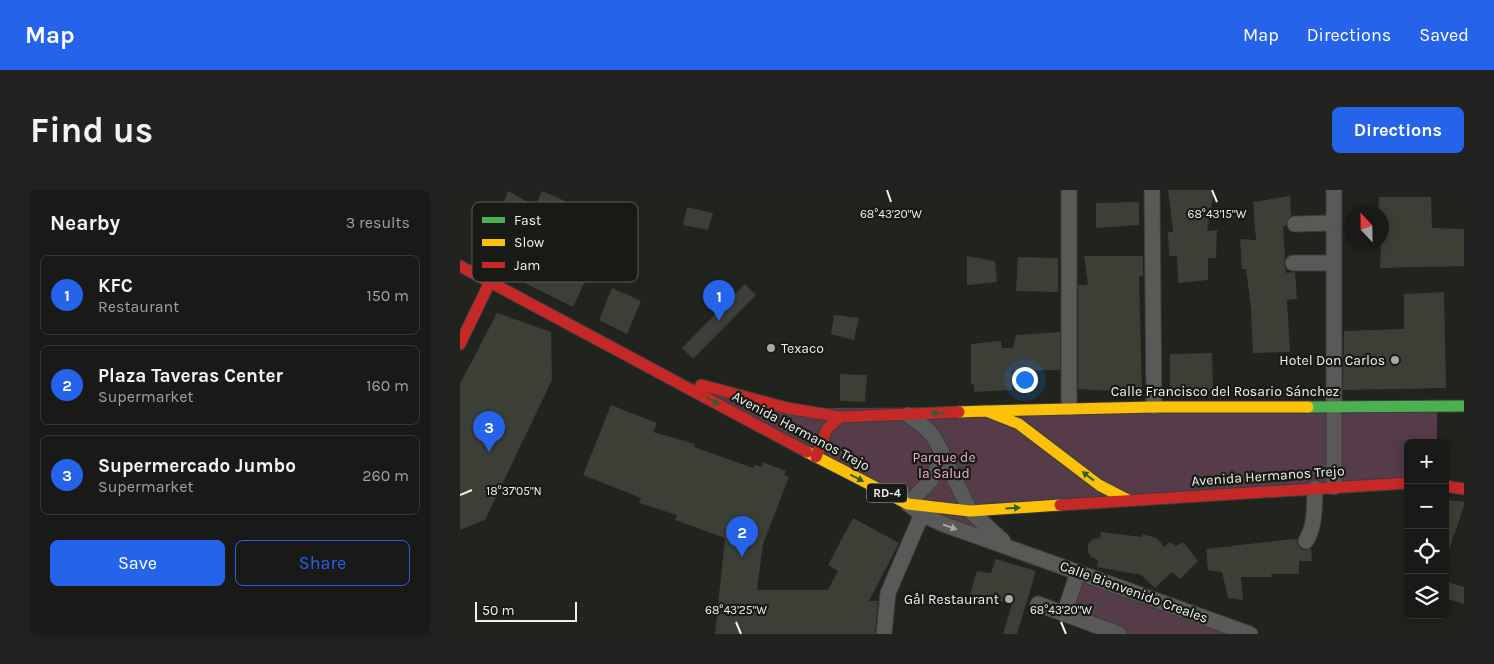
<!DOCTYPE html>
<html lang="en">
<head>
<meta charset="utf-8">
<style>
  :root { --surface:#191a17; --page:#222320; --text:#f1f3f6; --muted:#9fa1a1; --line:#373836; --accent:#2563eb }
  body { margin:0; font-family:Karla,sans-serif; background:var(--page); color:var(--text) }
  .controls { position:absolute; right:15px; bottom:15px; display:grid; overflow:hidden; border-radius:8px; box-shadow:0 2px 12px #0003 }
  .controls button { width:45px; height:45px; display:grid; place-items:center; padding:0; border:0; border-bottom:1px solid var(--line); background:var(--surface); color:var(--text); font:25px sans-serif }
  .compass { position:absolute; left:884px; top:15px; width:45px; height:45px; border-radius:50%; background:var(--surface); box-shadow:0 2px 12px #0003; rotate:338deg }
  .scale { position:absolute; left:15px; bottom:12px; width:102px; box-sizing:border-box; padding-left:5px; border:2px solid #eff1ed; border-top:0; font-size:14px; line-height:18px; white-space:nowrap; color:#eff1ed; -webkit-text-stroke:4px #181b15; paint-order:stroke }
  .you { position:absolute; left:564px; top:189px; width:18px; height:18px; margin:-12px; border:4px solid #fff; border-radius:50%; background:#1a73e8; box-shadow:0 0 0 8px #1a73e833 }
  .badge { display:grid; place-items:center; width:32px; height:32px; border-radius:50%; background:var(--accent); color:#fff; font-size:16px; font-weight:700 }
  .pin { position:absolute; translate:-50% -41px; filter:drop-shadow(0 1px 2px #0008) }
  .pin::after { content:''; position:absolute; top:26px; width:18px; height:15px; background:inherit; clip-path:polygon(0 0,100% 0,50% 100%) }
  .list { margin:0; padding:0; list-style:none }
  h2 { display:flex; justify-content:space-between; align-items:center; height:65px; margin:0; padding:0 20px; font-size:21px }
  h2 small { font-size:16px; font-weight:400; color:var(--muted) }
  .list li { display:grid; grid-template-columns:32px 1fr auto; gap:15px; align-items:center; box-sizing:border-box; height:80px; margin:0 10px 10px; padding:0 10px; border:1px solid var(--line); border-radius:8px }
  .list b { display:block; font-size:19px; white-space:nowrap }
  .list p { margin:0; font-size:16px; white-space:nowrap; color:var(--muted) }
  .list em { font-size:16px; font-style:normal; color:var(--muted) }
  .actions { display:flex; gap:10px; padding:15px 20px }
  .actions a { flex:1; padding:11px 0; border:1px solid var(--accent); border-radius:8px; text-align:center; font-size:18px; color:var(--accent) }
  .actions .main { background:var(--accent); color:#fff }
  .icon { flex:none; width:28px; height:28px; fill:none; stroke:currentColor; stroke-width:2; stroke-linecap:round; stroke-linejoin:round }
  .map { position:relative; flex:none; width:1004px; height:444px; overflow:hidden; border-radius:8px }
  header { display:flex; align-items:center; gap:30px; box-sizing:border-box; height:70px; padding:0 25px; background:var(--accent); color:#fff }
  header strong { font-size:24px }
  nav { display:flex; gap:28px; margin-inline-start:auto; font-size:18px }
  .intro { display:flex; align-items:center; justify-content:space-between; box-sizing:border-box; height:120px; padding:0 30px }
  h1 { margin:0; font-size:35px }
  .button { padding:12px 22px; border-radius:8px; background:var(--accent); color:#fff; font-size:18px; font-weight:700 }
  main { display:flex; gap:30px; padding:0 30px }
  aside { flex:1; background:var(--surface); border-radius:8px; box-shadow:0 2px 12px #0003 }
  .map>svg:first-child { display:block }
  .green { fill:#563b49 }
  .building { fill:#3c3f36 }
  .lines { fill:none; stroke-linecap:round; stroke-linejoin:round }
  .street-casing { stroke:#3c3d3a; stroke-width:17 }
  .fast-casing { stroke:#3c3d3a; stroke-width:13 }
  .slow-casing { stroke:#3c3d3a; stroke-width:13 }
  .jam-casing { stroke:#3c3d3a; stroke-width:13 }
  .street { stroke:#595a57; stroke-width:15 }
  .fast { stroke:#4caf50; stroke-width:11 }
  .slow { stroke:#ffc107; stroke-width:11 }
  .jam { stroke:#c62828; stroke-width:11 }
  .oneway { fill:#2f5e30 }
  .oneway2 { fill:#a4a6a2 }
  .ticks { fill:none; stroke:#eff1ed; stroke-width:2 }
  .poi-dot { fill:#a7a9a5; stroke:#181b15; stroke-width:2 }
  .labels { text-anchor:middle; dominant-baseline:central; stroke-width:4.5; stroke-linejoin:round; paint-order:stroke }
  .shield { fill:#181b15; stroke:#aeb1ac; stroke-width:1 }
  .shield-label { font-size:12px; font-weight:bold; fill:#eff1ed }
  .poi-label { font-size:14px; fill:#eff1ed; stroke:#181b15; text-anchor:end }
  .street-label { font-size:14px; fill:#eff1ed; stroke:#181b15 }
  .park-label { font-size:14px; fill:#eeaacd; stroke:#181b15 }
  .key { fill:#181b15; stroke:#585b56; stroke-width:1 }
  .key-label { font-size:14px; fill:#eff1ed }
  .ticks-label { font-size:12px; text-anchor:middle; fill:#eff1ed; stroke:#181b15; stroke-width:4.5; stroke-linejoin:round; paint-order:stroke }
</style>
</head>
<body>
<header>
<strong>Map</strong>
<nav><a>Map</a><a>Directions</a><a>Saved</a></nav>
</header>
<div class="intro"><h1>Find us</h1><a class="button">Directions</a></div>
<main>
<aside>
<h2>Nearby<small>3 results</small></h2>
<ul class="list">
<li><span class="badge">1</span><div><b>KFC</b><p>Restaurant</p></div><em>150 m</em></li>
<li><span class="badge">2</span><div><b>Plaza Taveras Center</b><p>Supermarket</p></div><em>160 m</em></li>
<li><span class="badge">3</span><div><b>Supermercado Jumbo</b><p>Supermarket</p></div><em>260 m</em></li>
</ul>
<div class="actions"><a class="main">Save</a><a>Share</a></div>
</aside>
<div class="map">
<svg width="1004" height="444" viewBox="0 0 1004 444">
  <rect width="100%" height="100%" fill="#21231f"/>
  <!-- green -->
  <g class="green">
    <path d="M 210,188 L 327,218 L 977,216 L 977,253 L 948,253 L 948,293 L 511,321 L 529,340 L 483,334 Z"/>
    <path d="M 618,382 L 790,444 L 659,444 L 604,424 Z"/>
  </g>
  <!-- building -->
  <g class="building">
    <path d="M 708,0 L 754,0 L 747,41 L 757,40 L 756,68 L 748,68 L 748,90 L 718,93 L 717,66 L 709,66 L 708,42 L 713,42 Z"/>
    <path d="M 48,1 L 75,16 L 82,1 L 105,11 L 96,31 L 159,55 L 143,91 L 129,83 L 113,117 L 43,82 L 51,66 L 27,56 Z"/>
    <path d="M 830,6 L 831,26 L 827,30 L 826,36 L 823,36 L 825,68 L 824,73 L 826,83 L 835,82 L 837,109 L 827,110 L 830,162 L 793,163 L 791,125 L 792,126 L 786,79 L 782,79 L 780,49 L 796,50 L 793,12 Z"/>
    <path d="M 919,7 L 971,7 L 972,38 L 1004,39 L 1004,76 L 920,78 L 922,22 L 918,22 Z"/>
    <path d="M 679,12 L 679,35 L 636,38 L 636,13 Z"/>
    <path d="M 227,17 L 253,23 L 248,40 L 223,35 Z"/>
    <path d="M 507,66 L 535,71 L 537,92 L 507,95 Z"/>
    <path d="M 624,66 L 683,66 L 683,86 L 679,86 L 682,203 L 618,199 L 618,95 L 628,95 Z"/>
    <path d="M 558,67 L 598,68 L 598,102 L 556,101 Z"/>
    <path d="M 285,94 L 296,105 L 233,169 L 222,158 Z"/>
    <path d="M 152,98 L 181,111 L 167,144 L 139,130 Z"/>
    <path d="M 984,102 L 986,198 L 883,200 L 884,141 L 944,139 L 944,104 Z"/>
    <path d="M 37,123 L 91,142 L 92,190 L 25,330 L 0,340 L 0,194 Z"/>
    <path d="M 374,125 L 399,128 L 394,150 L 371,144 Z"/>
    <path d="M 600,142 L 600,180 L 552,181 L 552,200 L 514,202 L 514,195 L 511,194 L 511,154 L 541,151 L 542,158 L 553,158 L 556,145 Z"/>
    <path d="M 752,163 L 753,202 L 710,203 L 710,164 Z"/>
    <path d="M 380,184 L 407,185 L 405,212 L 380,211 Z"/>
    <path d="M 151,215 L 197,233 L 193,242 L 235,254 L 234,257 L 293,278 L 295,275 L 302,277 L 302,272 L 326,281 L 324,285 L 329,287 L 303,354 L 297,400 L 368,400 L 378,381 L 368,375 L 393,328 L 439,353 L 409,411 L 418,411 L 415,444 L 255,444 L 265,348 L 215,330 L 217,325 L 179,313 L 181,308 L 123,285 Z"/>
    <path d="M 988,310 L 1004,312 L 1004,316 L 987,366 L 985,366 L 985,319 Z"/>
    <path d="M 641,342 L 682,347 L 682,344 L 697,348 L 704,357 L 710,352 L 716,356 L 723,352 L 738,371 L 720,389 L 712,382 L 695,398 L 681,385 L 637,377 L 638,370 L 631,367 L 628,362 L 628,354 L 633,349 L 640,348 Z"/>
    <path d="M 832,349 L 837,350 L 838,356 L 842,360 L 851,359 L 852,371 L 839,371 L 839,384 L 811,384 L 812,387 L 781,387 L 783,410 L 768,408 L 762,382 L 748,380 L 746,359 Z"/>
    <path d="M 536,369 L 576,381 L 557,444 L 543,444 L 552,414 L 510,404 L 517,381 L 531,383 Z"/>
    <path d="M 985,391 L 1004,397 L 1004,414 L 985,408 Z"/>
  </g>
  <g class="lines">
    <!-- street casing -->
    <g class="street-casing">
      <g id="street">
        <path d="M 692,0 L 694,217"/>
        <path d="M 874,0 L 874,297"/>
        <path d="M 835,34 L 874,33"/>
        <path d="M 833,73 L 873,73"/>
        <path d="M 609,218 L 609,0"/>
        <path d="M 448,225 C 466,237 475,244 483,266 L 471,290 L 448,314 L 463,325 L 483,334 L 790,444"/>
        <path d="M 483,266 L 510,321 L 543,351"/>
        <path d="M 846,351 C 856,334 854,317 855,298"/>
        <path d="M 578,414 L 659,444"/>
        <path d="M 604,424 L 618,382"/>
        <path d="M 424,444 L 428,403 L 465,317"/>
      </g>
    </g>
    <!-- fast casing -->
    <g class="fast-casing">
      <path id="fast" d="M 848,217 L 1004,216"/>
    </g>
    <!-- slow casing -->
    <g class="slow-casing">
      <g id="slow">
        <path d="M 528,221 L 694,217 L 848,217"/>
        <path d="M 499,222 L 526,221 L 559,234 L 639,295 L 668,310"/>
        <path d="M 347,262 L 448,314 L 510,321 L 600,315"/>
      </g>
    </g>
    <!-- jam casing -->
    <g class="jam-casing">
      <g id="jam">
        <path d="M 0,76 L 347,262"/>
        <path d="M 0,154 L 30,92"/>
        <path d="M 241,195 L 327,218 L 380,227 L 499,222"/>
        <path d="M 356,267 L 367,239 L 380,227"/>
        <path d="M 985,296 L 1004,299"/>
        <path d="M 600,315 L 948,293"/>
      </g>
    </g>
    <!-- street -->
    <use href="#street" class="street"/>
    <!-- fast -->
    <use href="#fast" class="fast"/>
    <!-- slow -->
    <use href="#slow" class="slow"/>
    <!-- jam -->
    <use href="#jam" class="jam"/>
  </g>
  <!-- one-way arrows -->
  <defs><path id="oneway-solid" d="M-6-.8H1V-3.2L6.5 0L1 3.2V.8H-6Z" transform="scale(1.25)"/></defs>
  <g class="oneway">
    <use href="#oneway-solid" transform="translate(253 211) rotate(28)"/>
    <use href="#oneway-solid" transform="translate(478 223) rotate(178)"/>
    <use href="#oneway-solid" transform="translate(628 286) rotate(-142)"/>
    <use href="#oneway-solid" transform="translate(397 288) rotate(27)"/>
    <use href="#oneway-solid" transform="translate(553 318) rotate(-4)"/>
  </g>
  <use class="oneway2" href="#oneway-solid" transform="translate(490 337) rotate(19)"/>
  <!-- ticks -->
  <path class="ticks" d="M 427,0 L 431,12M 752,0 L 757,12M 0,305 L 12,300M 276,432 L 281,444M 601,432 L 606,444"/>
  <!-- markers -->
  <g class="poi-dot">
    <circle cx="311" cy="158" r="5"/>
    <circle cx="935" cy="170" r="5"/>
    <circle cx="549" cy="409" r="5"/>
  </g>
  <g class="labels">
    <!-- shield labels -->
    <rect class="shield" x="407" y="293.5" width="40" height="19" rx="4"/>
    <g class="shield-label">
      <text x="427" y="303">RD-4</text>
    </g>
    <!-- poi labels -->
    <g class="poi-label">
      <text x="321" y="158" text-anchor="start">Texaco</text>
      <text x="925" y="170">Hotel Don Carlos</text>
      <text x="539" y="409">Gål Restaurant</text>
    </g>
    <!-- street labels -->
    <g class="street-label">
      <text x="765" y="201">Calle Francisco del Rosario Sánchez</text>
      <text transform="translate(341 241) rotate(28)">Avenida Hermanos Trejo</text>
      <text transform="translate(808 286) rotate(-4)">Avenida Hermanos Trejo</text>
      <text transform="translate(674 402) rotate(20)">Calle Bienvenido Creales</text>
    </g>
    <!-- park labels -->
    <g class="park-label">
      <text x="484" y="267">Parque de<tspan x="484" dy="16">la Salud</tspan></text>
    </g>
  </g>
  <!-- legend -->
  <rect x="12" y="12" width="166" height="80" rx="8" class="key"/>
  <rect x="22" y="27" width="23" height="6" fill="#4caf50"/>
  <rect x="22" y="49" width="23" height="7" fill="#ffc107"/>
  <rect x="22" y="72" width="23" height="6" fill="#c62828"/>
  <g class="key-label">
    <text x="54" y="35">Fast</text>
    <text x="54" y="57">Slow</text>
    <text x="54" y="80">Jam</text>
  </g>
  <g class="ticks-label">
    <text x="431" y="28">68°43'20"W</text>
    <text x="757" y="28">68°43'15"W</text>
    <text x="54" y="305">18°37'05"N</text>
    <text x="276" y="424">68°43'25"W</text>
    <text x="601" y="424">68°43'20"W</text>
  </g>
</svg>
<div class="controls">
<button>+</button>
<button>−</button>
<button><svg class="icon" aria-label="locate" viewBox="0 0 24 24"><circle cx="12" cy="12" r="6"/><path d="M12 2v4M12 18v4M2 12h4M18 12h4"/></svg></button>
<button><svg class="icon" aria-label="layers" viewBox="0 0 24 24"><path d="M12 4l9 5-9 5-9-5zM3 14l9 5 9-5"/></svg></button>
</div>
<svg class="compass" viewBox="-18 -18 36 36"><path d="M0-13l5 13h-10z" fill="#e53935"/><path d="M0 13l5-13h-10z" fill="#9fa1a1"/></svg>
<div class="scale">50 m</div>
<div class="you"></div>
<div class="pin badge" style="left:259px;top:131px">1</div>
<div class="pin badge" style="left:282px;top:367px">2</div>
<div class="pin badge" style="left:29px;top:262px">3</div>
</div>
</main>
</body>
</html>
